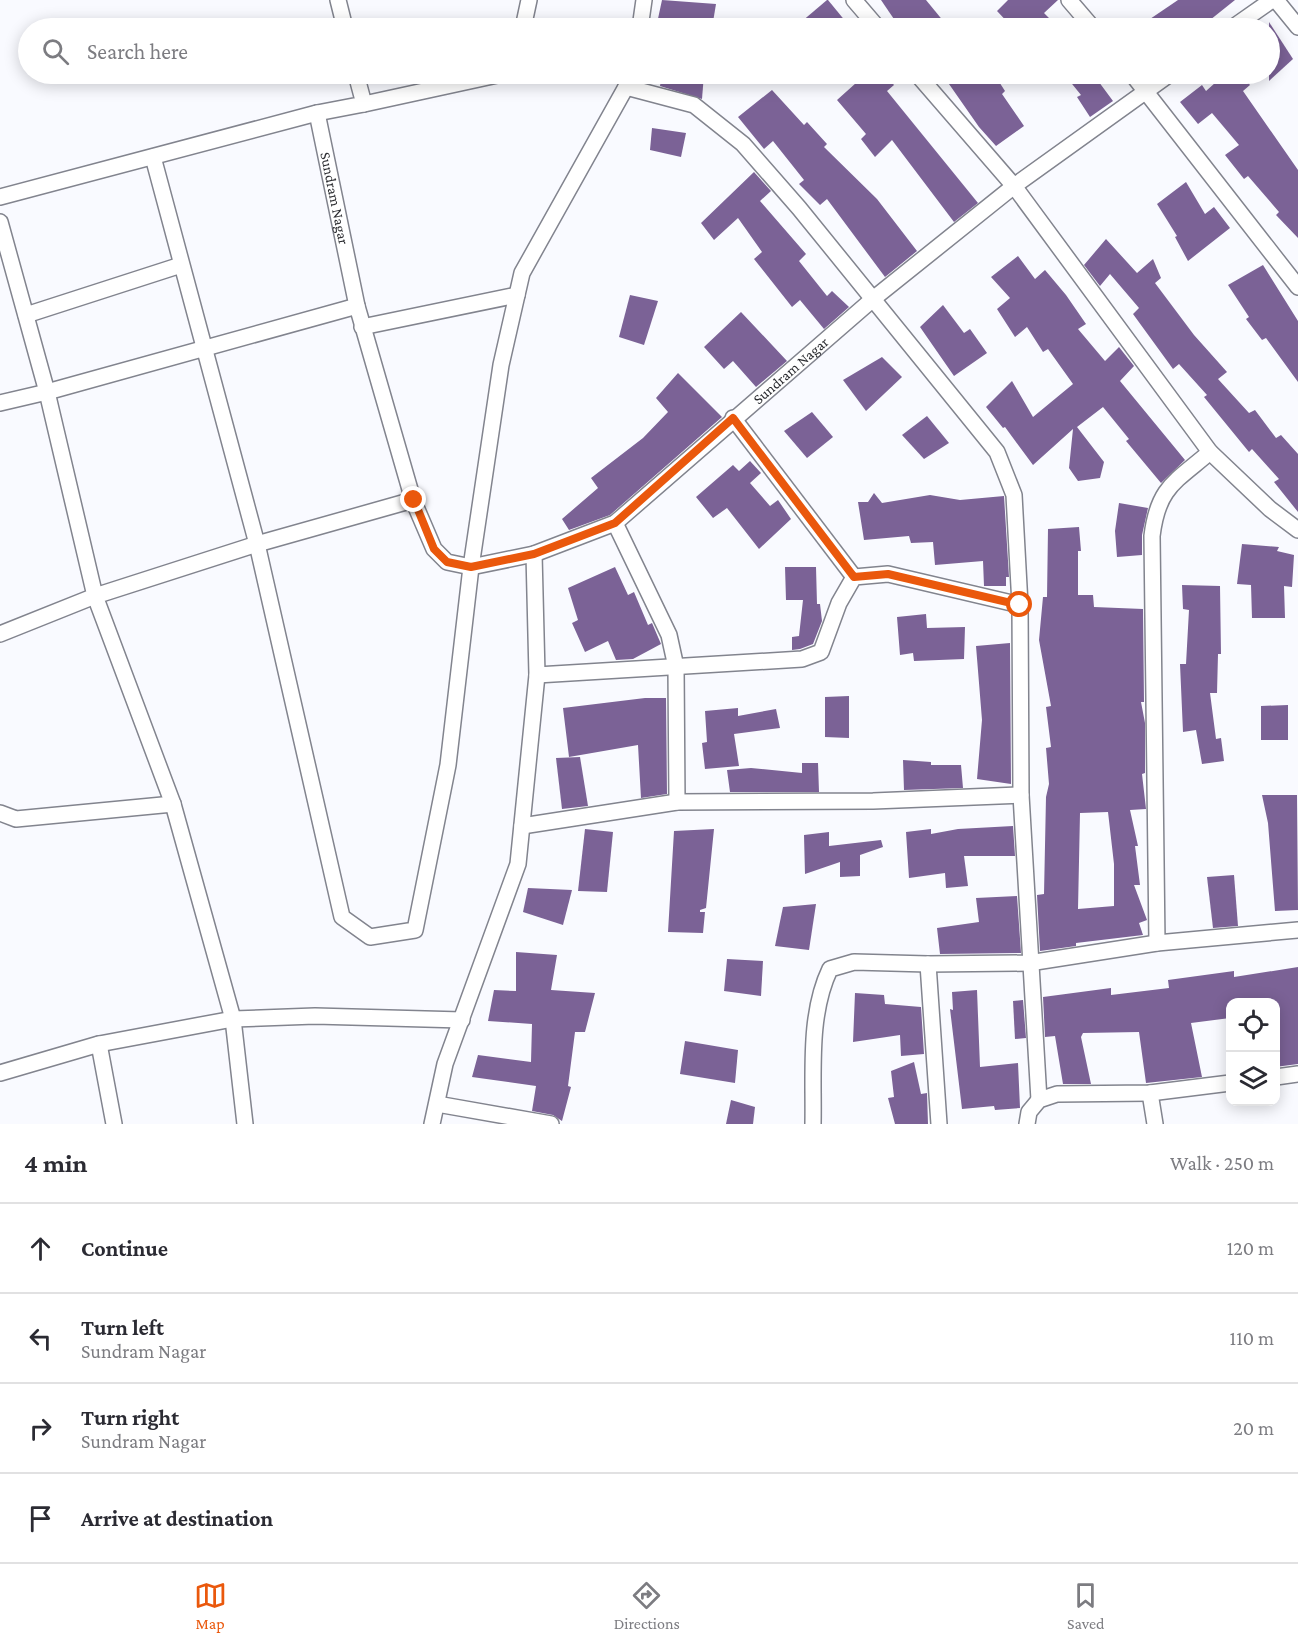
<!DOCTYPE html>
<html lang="en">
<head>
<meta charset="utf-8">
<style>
  :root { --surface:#fff; --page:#f2f2f3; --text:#2b2b33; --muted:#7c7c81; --line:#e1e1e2; --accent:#ea580c }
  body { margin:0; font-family:"Crimson Pro",serif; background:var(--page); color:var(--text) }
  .controls { position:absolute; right:18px; bottom:18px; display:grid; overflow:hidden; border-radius:12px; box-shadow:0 3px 15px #0003 }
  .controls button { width:54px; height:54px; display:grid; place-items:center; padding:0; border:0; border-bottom:2px solid var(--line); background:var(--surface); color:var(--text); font:30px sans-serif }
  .stop { position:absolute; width:18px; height:18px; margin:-14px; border:4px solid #ea580c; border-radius:50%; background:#fff }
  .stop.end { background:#ea580c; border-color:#fff; box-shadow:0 2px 6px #0008 }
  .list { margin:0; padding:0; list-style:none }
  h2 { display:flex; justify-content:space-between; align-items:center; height:78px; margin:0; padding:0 24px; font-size:26px }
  h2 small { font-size:20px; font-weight:400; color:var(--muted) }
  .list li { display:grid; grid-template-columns:39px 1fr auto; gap:18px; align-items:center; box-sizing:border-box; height:90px; padding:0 24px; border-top:2px solid var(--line) }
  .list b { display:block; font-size:22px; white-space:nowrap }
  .list p { margin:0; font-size:20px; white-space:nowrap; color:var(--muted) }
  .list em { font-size:20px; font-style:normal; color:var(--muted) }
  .icon { flex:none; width:33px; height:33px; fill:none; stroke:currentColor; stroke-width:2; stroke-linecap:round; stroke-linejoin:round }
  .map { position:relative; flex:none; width:1298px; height:1124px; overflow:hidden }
  .search { position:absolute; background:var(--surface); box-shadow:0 3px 15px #0003; left:18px; right:18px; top:18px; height:66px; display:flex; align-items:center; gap:15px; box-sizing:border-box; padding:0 21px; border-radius:33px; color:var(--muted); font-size:22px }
  .sheet { height:438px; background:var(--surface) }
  nav { display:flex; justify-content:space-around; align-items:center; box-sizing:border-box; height:84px; border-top:2px solid var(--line); background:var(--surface); font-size:16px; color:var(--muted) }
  nav a { display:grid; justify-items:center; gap:3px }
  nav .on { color:var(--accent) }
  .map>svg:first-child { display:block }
  .building { fill:#7b6296; fill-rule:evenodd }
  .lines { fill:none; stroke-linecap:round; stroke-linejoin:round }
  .minor-casing { stroke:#82848e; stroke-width:18 }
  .minor { stroke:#fff; stroke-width:15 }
  .route { stroke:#ea580c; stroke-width:8 }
  .labels { text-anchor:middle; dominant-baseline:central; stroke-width:6; stroke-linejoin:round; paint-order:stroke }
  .street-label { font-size:15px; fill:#2c2d31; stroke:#fff }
</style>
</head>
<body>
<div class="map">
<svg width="1298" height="1124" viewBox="0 0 1298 1124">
  <rect width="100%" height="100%" fill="#f9faff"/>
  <!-- building -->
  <g class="building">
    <path d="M 662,0 L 716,4 L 712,28 L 656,28 Z"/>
    <path d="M 828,0 L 851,28 L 794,28 L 827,0 Z"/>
    <path d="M 881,0 L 926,0 L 949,28 L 900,28 Z"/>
    <path d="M 1008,0 L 1058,0 L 1044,13 L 1059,28 L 1013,28 L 997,11 Z"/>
    <path d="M 1178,0 L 1235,0 L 1200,28 L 1158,28 L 1150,19 Z"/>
    <path d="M 1269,22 L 1293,59 L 1269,81 Z"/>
    <path d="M 662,74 L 704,74 L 702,99 L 660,86 Z"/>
    <path d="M 866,74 L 885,74 L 894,85 L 887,91 L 978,203 L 954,222 L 892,140 L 875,157 L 861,139 L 866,134 L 837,100 Z"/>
    <path d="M 942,74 L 994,74 L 1005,91 L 1002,94 L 1024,126 L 996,146 L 979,127 Z"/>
    <path d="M 1064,74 L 1093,74 L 1113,101 L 1090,117 L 1077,97 L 1081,95 Z"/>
    <path d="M 1225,74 L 1242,74 L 1250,85 L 1243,91 L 1298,170 L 1298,238 L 1276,215 L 1279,212 L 1248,176 L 1244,179 L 1225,155 L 1239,145 L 1212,113 L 1198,124 L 1180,102 L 1202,85 L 1206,91 Z"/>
    <path d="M 772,90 L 804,125 L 807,122 L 827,144 L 824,147 L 877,199 L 917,251 L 885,277 L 827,199 L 820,205 L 799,184 L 804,180 L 773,141 L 764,149 L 738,117 Z"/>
    <path d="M 652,128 L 686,133 L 681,157 L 650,150 Z"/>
    <path d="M 754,172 L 771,191 L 760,201 L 806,254 L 799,261 L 827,296 L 832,291 L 849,307 L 824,329 L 800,300 L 792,307 L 777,288 L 754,259 L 762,252 L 738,218 L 714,240 L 701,223 Z"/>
    <path d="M 1186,182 L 1205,214 L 1214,207 L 1230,228 L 1188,261 L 1175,237 L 1177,236 L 1157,204 Z"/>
    <path d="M 1106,239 L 1137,273 L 1153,259 L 1161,278 L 1155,283 L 1194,335 L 1227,372 L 1218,379 L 1249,413 L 1255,410 L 1276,438 L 1281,435 L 1298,454 L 1298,512 L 1274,482 L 1279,479 L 1252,449 L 1249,452 L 1204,397 L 1207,395 L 1179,364 L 1173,369 L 1133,314 L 1139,308 L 1110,274 L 1100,286 L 1084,265 Z"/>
    <path d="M 1018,256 L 1035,279 L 1045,270 L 1066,295 L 1086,324 L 1078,329 L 1105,361 L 1119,347 L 1134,366 L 1120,381 L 1185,460 L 1161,483 L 1126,441 L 1129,439 L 1103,407 L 1077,427 L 1104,462 L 1100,478 L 1078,481 L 1069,468 L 1073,429 L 1033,465 L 1005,427 L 1003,428 L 986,407 L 1012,381 L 1033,417 L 1073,384 L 1048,349 L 1043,352 L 1027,327 L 1015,337 L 997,309 L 1010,298 L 991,277 Z"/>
    <path d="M 1263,265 L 1298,321 L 1298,382 L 1266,338 L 1262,340 L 1246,319 L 1249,317 L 1228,285 Z"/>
    <path d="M 630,295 L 658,301 L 644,345 L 619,337 Z"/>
    <path d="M 943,305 L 964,333 L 970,329 L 987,353 L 954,376 L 920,327 Z"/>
    <path d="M 741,312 L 787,361 L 756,387 L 733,361 L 724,369 L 704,347 Z"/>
    <path d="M 882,357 L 902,377 L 866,411 L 843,380 Z"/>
    <path d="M 678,373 L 722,417 L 610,515 L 569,530 L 562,519 L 598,488 L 591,478 L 643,438 L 668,412 L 656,398 Z"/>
    <path d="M 812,412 L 833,437 L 807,458 L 784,431 Z"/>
    <path d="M 927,416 L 949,443 L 924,459 L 902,435 Z"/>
    <path d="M 750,461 L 761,473 L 750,483 L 770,506 L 778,500 L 791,519 L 759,549 L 727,508 L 713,518 L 696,497 L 733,465 L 739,471 Z"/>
    <path d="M 874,493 L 882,503 L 930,495 L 960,500 L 1004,496 L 1009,577 L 1006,577 L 1006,586 L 984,586 L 983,561 L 935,565 L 933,542 L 911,543 L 909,536 L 864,540 L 858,502 L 868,502 Z"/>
    <path d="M 1119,503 L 1148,508 L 1142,535 L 1142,555 L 1117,557 L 1115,531 Z"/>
    <path d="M 1079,527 L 1081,551 L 1078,551 L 1078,595 L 1093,595 L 1094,607 L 1143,609 L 1144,702 L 1141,702 L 1145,723 L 1145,773 L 1142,774 L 1146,809 L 1130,810 L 1138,846 L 1135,846 L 1140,885 L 1134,885 L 1147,920 L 1139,923 L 1143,935 L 1076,943 L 1076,946 L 1040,951 L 1037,895 L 1044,894 L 1046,797 L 1049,784 L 1046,748 L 1051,747 L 1046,707 L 1051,706 L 1039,640 L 1043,597 L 1047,597 L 1048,529 ZM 1108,812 L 1114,864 L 1114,906 L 1078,909 L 1080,813 Z"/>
    <path d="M 1242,544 L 1279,547 L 1277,551 L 1294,555 L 1292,587 L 1284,586 L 1285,618 L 1252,618 L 1251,585 L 1237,584 Z"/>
    <path d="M 615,567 L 628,595 L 634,592 L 648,625 L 652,623 L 661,644 L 633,659 L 616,660 L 608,641 L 585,652 L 572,623 L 578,620 L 568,588 Z"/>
    <path d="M 785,567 L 816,567 L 817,604 L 820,604 L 822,621 L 813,644 L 800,649 L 792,650 L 792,637 L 799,636 L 803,600 L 786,600 Z"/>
    <path d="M 1182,585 L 1220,586 L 1221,654 L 1218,654 L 1217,693 L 1210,693 L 1216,739 L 1221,738 L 1224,761 L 1202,764 L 1196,730 L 1183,732 L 1180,664 L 1186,664 L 1189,610 L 1183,609 Z"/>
    <path d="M 926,614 L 927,628 L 965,627 L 964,659 L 914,661 L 913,653 L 900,655 L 897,617 Z"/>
    <path d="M 1010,643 L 1011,784 L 977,779 L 982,720 L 976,646 Z"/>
    <path d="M 849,696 L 849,738 L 825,737 L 825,697 Z"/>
    <path d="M 645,698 L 666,698 L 667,794 L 641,798 L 638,745 L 569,757 L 563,708 Z"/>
    <path d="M 1288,705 L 1288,740 L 1261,740 L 1261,706 Z"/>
    <path d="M 738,708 L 738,716 L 776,709 L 780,728 L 734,734 L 739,766 L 705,769 L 702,743 L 707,742 L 705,711 Z"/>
    <path d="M 580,757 L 588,806 L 562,809 L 556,758 Z"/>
    <path d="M 903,760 L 931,762 L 931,765 L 961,765 L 963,788 L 904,790 Z"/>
    <path d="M 802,763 L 818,763 L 819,792 L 730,792 L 727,770 L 751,768 L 802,773 Z"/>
    <path d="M 1262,795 L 1297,795 L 1298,910 L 1275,911 L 1268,823 Z"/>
    <path d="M 1013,826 L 1015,856 L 964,856 L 968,886 L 946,888 L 945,873 L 909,878 L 906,832 L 931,829 L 931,834 L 958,829 Z"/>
    <path d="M 585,829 L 613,832 L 607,892 L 578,891 Z"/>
    <path d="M 714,829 L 706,908 L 700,910 L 700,912 L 705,912 L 703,933 L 668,932 L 674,831 Z"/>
    <path d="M 829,832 L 829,846 L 881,840 L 883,847 L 860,855 L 860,876 L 840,877 L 840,862 L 805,874 L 804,835 Z"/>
    <path d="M 1234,875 L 1238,926 L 1213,928 L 1207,877 Z"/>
    <path d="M 528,888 L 572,890 L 563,925 L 523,912 Z"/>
    <path d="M 1017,896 L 1021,953 L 940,954 L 937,928 L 979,922 L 976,898 Z"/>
    <path d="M 816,904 L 809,950 L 775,946 L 783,907 Z"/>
    <path d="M 516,952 L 557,955 L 551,990 L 595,993 L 585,1032 L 575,1032 L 568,1086 L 571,1087 L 562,1121 L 553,1115 L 532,1111 L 536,1086 L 472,1077 L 478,1055 L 531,1062 L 532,1024 L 488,1021 L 494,990 L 516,991 Z"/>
    <path d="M 727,959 L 763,961 L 761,996 L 724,991 Z"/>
    <path d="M 1298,967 L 1298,1064 L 1275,1067 L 1275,1002 L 1230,1002 L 1230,1018 L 1191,1023 L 1202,1077 L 1146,1083 L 1139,1032 L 1083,1033 L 1081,1037 L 1091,1084 L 1063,1084 L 1055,1036 L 1045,1037 L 1043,997 L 1111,988 L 1111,995 L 1169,988 L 1168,980 L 1234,971 L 1234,977 Z"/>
    <path d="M 977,990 L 980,1067 L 1018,1063 L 1020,1108 L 995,1110 L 994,1106 L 962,1109 L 950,1009 L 953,1010 L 952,992 Z"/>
    <path d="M 855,993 L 884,995 L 885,1004 L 921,1007 L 924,1054 L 901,1056 L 900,1035 L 853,1042 Z"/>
    <path d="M 1023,1000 L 1026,1038 L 1015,1039 L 1013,1001 Z"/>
    <path d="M 685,1041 L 738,1050 L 735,1083 L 680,1074 Z"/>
    <path d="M 914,1062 L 921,1094 L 927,1093 L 928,1124 L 895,1124 L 888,1098 L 894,1097 L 891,1071 Z"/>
    <path d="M 731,1100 L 755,1107 L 753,1124 L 726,1124 Z"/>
  </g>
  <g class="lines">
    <!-- minor casing -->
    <g class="minor-casing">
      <g id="minor">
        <path d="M 338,0 L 345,28"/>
        <path d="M 854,0 L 878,28"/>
        <path d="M 1069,0 L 1093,28"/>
        <path d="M 1276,0 L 1298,27"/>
        <path d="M 523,28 L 529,0"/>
        <path d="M 640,28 L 644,0"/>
        <path d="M 1232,28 L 1272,0"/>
        <path d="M 917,74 L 1014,186 L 1210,452 L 1270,509 L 1298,530"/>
        <path d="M 1132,74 L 1298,287"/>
        <path d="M 626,87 L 694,105 L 743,144 L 799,208 L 997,452 L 1014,495 L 1020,605 L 1021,795 L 1039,1100"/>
        <path d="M 364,104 L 502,74"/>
        <path id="s1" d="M 317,113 L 357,306 L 413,500 L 434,549 L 447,562 L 471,567 L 534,554 L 615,523 L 873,299 L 1014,186 L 1170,74"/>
        <path d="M 153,157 L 257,544 L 342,917 L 370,937 L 415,930 L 448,765 L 471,567 L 501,365 L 522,273 L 626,87 L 629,74"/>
        <path d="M 0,197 L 317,113 L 364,104 L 356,74"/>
        <path d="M 0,222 L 47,392 L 95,596 L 0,634"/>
        <path d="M 26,315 L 181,265"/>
        <path d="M 362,327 L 517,295"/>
        <path d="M 0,403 L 47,392 L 357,306"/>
        <path d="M 733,418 L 854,577"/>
        <path d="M 615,523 L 669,635 L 676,667 L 677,802"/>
        <path d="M 537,675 L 802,659 L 821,652 L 839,603 L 854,577 L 888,574 L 1020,605"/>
        <path d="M 0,813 L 16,819 L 173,804"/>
        <path d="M 522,826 L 677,802 L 873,801 L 1021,795"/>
        <path d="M 1157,943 L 1152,536 C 1158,487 1175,482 1210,452"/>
        <path d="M 928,964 L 939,1124"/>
        <path d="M 99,1044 L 114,1124"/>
        <path d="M 0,1073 L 99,1044 L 233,1019 L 315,1016 L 462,1020"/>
        <path d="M 1276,1077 L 1298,1074"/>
        <path d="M 1150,1093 L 1155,1124"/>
        <path d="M 437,1104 L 551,1124"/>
        <path d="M 245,1124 L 233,1019 L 173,804 L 95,596 L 257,544 L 413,500"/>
        <path d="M 432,1124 L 445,1064 L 518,864 L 537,675 L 534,554"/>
        <path d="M 813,1124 C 814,1073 808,1015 830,969 L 854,962 L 928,964 L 1029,963 L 1157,943 L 1298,930"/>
        <path d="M 1027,1124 L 1029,1112 L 1039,1100 L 1057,1094 L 1150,1093 L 1230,1083"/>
      </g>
    </g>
    <!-- minor -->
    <use href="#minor" class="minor"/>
  </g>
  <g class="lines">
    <!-- route -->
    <path class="route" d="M 414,500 L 434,549 L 447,562 L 471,567 L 534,554 L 615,523 L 733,418 L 854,577 L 888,574 L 1020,605"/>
  </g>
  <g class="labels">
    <!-- street labels -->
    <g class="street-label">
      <text stroke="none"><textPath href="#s1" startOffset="87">Sundram Nagar</textPath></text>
      <text stroke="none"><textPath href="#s1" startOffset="879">Sundram Nagar</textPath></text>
    </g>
  </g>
</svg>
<div class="controls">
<button><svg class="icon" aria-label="locate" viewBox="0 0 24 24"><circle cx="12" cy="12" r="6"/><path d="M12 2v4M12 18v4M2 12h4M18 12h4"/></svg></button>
<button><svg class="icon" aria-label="layers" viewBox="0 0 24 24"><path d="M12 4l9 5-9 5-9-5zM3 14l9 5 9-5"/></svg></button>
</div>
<div class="stop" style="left:1020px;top:605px"></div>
<div class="stop end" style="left:414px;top:500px"></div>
<div class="search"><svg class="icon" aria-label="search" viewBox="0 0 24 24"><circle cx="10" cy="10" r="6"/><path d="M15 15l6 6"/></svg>Search here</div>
</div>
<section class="sheet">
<h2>4 min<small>Walk · 250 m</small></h2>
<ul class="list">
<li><svg class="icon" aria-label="ahead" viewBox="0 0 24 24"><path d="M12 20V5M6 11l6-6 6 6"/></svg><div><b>Continue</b></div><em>120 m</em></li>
<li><svg class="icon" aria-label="left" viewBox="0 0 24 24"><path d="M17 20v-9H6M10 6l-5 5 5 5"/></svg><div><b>Turn left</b><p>Sundram Nagar</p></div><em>110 m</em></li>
<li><svg class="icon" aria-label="right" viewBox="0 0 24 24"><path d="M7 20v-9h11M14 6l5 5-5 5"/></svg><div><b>Turn right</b><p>Sundram Nagar</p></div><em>20 m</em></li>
<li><svg class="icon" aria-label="arrive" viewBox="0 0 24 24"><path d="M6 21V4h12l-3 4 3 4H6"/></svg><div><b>Arrive at destination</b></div></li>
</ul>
</section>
<nav>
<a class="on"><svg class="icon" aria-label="map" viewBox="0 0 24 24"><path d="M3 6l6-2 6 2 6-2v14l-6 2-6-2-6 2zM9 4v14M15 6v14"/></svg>Map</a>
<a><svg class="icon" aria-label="directions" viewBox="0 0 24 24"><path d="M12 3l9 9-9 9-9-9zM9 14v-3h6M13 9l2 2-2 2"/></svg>Directions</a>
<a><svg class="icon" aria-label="saved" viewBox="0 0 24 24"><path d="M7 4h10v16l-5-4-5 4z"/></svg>Saved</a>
</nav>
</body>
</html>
